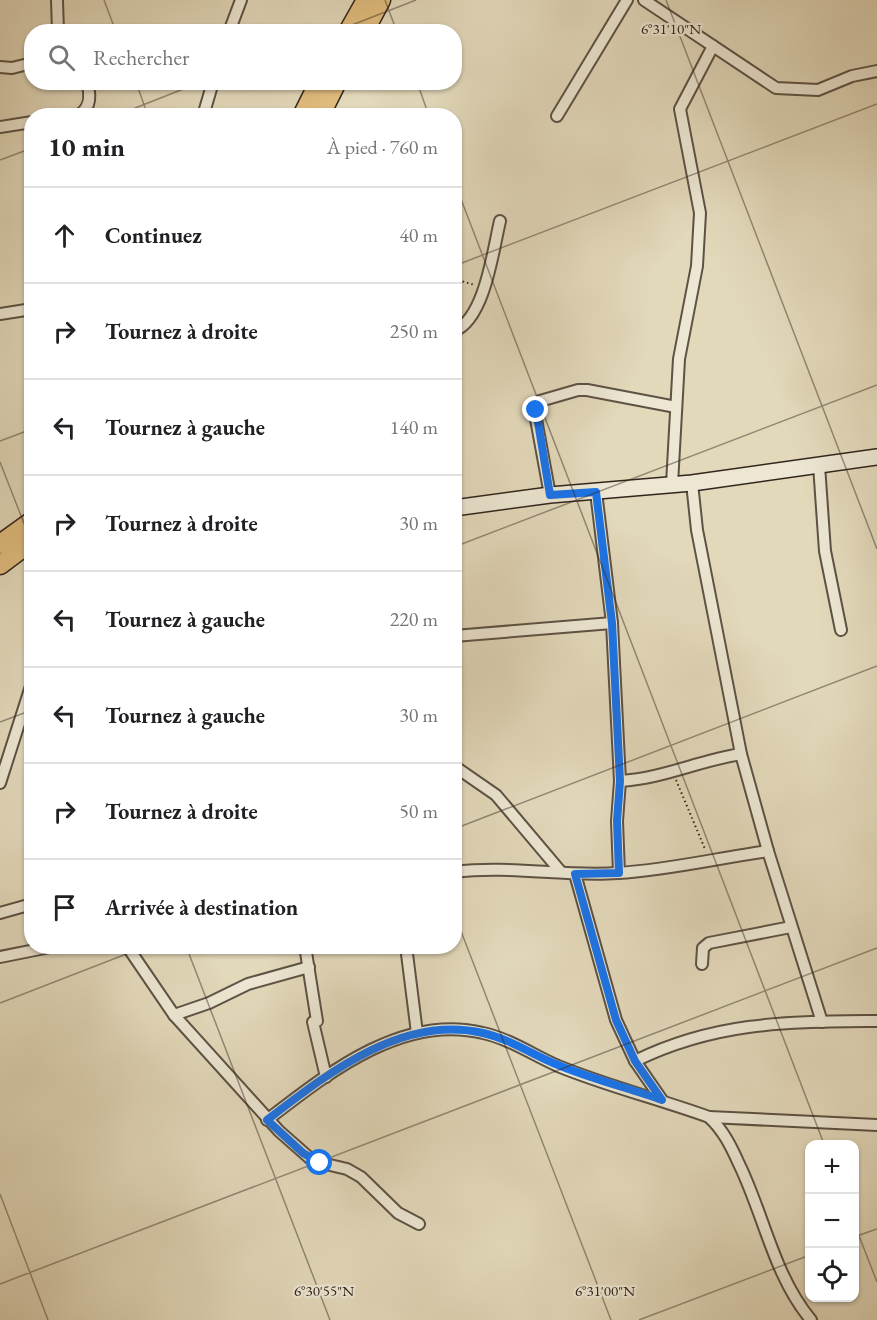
<!DOCTYPE html>
<html lang="fr">
<head>
<meta charset="utf-8">
<style>
  :root { --surface:#fff; --page:#f6f6f6; --text:#202124; --muted:#757577; --line:#e0e0e0 }
  body { margin:0; font-family:"EB Garamond",serif; background:var(--page); color:var(--text) }
  .controls { position:absolute; right:18px; bottom:18px; display:grid; overflow:hidden; border-radius:12px; box-shadow:0 2px 4px #0004 }
  .controls button { width:54px; height:54px; display:grid; place-items:center; padding:0; border:0; border-bottom:2px solid var(--line); background:var(--surface); color:var(--text); font:30px sans-serif }
  .stop { position:absolute; width:18px; height:18px; margin:-14px; border:4px solid #1a73e8; border-radius:50%; background:#fff }
  .stop.end { background:#1a73e8; border-color:#fff; box-shadow:0 2px 6px #0008 }
  .list { margin:0; padding:0; list-style:none }
  h2 { display:flex; justify-content:space-between; align-items:center; height:78px; margin:0; padding:0 24px; font-size:26px }
  h2 small { font-size:20px; font-weight:400; color:var(--muted) }
  .list li { display:grid; grid-template-columns:39px 1fr auto; gap:18px; align-items:center; box-sizing:border-box; height:96px; padding:0 24px; border-top:2px solid var(--line) }
  .list b { display:block; font-size:22px; white-space:nowrap }
  .list em { font-size:20px; font-style:normal; color:var(--muted) }
  .icon { flex:none; width:33px; height:33px; fill:none; stroke:currentColor; stroke-width:2; stroke-linecap:round; stroke-linejoin:round }
  .map { position:relative; flex:none; width:877px; height:1320px; overflow:hidden }
  .search { position:absolute; background:var(--surface); box-shadow:0 2px 4px #0004; left:24px; top:24px; width:438px; height:66px; display:flex; align-items:center; gap:15px; box-sizing:border-box; padding:0 21px; border-radius:24px; color:var(--muted); font-size:22px }
  .panel { position:absolute; background:var(--surface); box-shadow:0 2px 4px #0004; left:24px; top:108px; width:438px; height:846px; border-radius:24px }
  .map>svg:first-child { display:block }
  .lines { fill:none; stroke-linecap:round; stroke-linejoin:round }
  .minor-casing { stroke:#5d5244; stroke-width:14 }
  .secondary-casing { stroke:#31251d; stroke-width:18 }
  .trunk-casing { stroke:#31251d; stroke-width:21 }
  .path { stroke:#31251d; stroke-width:2; stroke-dasharray:1.5 3; stroke-linecap:butt }
  .minor { stroke:#ece6d2; stroke-width:10 }
  .secondary { stroke:#ece6d2; stroke-width:15 }
  .trunk { stroke:#e1bc7d; stroke-width:18 }
  .route { stroke:#1a73e8; stroke-width:8 }
  .ticks { fill:none; stroke:#31251d; stroke-width:1.5; stroke-opacity:0.45 }
  .ticks-label { font-size:15px; text-anchor:middle; fill:#31251d; stroke:#ece6d2; stroke-width:4.5; stroke-linejoin:round; paint-order:stroke }
</style>
</head>
<body>
<div class="map">
<svg width="877" height="1320" viewBox="0 0 877 1320">
  <rect width="100%" height="100%" fill="#e2d8ba"/>
  <filter id="stains"><feTurbulence type="fractalNoise" baseFrequency=".00333" numOctaves="4"/><feColorMatrix values="0 0 0 0 .2 0 0 0 0 .09 0 0 0 0 .02 0 0 0 .5 -.17"/></filter>
  <radialGradient id="worn" r=".72"><stop offset=".6" stop-color="#630" stop-opacity="0"/><stop offset="1" stop-color="#630" stop-opacity=".3"/></radialGradient>
  <g class="lines">
    <!-- minor casing -->
    <g class="minor-casing">
      <g id="minor">
        <path d="M 57,0 L 58,32"/>
        <path d="M 644,0 L 776,88 L 818,90 L 852,76 L 877,71"/>
        <path d="M 229,32 L 241,0"/>
        <path d="M 0,67 L 12,68 L 32,63"/>
        <path d="M 76,116 C 91,110 91,96 87,82"/>
        <path d="M 203,116 L 213,82"/>
        <path d="M 557,116 L 627,0"/>
        <path d="M 0,127 L 32,122"/>
        <path d="M 0,314 L 32,309"/>
        <path d="M 454,331 C 485,319 493,250 500,221"/>
        <path d="M 819,465 L 825,551 L 841,630"/>
        <path d="M 692,483 L 697,530 L 741,754 L 768,851 L 822,1022"/>
        <path d="M 672,484 L 679,359 L 697,266 L 700,213 L 680,109 L 713,46"/>
        <path d="M 550,495 L 536,419 L 537,405 L 540,401 L 578,390 L 587,390 L 676,407"/>
        <path d="M 612,623 L 620,781 L 617,821 L 619,873"/>
        <path d="M 454,636 L 612,623 L 596,492"/>
        <path d="M 454,766 L 496,795 L 561,872"/>
        <path d="M 620,781 C 665,778 697,761 741,754"/>
        <path d="M 0,783 L 32,683"/>
        <path d="M 454,872 C 511,865 563,877 618,873 C 668,870 718,858 768,851"/>
        <path d="M 575,874 L 616,1020 L 635,1061 L 662,1100"/>
        <path d="M 0,913 L 32,904"/>
        <path d="M 127,946 L 174,1015 L 279,1131 L 313,1161 L 347,1169 L 361,1177 L 398,1213 L 419,1224"/>
        <path d="M 305,946 L 317,1021 L 313,1022 L 326,1077"/>
        <path d="M 406,946 L 417,1033"/>
        <path d="M 0,957 L 55,946"/>
        <path d="M 702,964 L 703,948 L 709,943 L 791,927"/>
        <path d="M 174,1015 L 209,1003 L 248,984 L 309,967"/>
        <path d="M 635,1061 C 717,1021 788,1022 877,1021"/>
        <path d="M 709,1117 L 877,1125"/>
        <path d="M 267,1120 C 327,1074 402,1013 483,1033 C 510,1039 533,1055 558,1066 C 607,1086 659,1099 709,1117 C 723,1130 731,1146 739,1164 C 764,1215 774,1276 811,1320"/>
      </g>
    </g>
    <!-- secondary casing -->
    <g class="secondary-casing">
      <path id="secondary" d="M 454,508 L 550,495 L 692,483 L 877,457"/>
    </g>
    <!-- trunk casing -->
    <g class="trunk-casing">
      <g id="trunk">
        <path d="M 348,32 L 366,0"/>
        <path d="M 364,32 L 381,0"/>
        <path d="M 302,116 L 319,82"/>
        <path d="M 320,116 L 337,82"/>
        <path d="M 0,544 L 32,521"/>
        <path d="M 0,565 L 32,541"/>
      </g>
    </g>
    <!-- path -->
    <g class="path">
      <path d="M 454,279 L 475,285"/>
      <path d="M 676,780 L 705,849"/>
    </g>
    <!-- minor -->
    <use href="#minor" class="minor"/>
    <!-- secondary -->
    <use href="#secondary" class="secondary"/>
    <!-- trunk -->
    <use href="#trunk" class="trunk"/>
  </g>
  <g class="lines">
    <!-- route -->
    <path class="route" d="M 320,1163 L 303,1153 L 267,1120 C 327,1074 402,1014 483,1033 C 510,1039 533,1055 558,1065 C 592,1079 628,1088 662,1100 L 635,1061 L 616,1020 L 575,874 L 619,873 L 617,821 L 620,781 L 612,623 L 596,492 L 550,495 L 536,410"/>
  </g>
  <!-- ticks -->
  <path class="ticks" d="M 104,0 L 116,32M 385,0 L 397,32M 666,0 L 877,549M 334,32 L 416,0M 136,82 L 148,116M 417,82 L 429,116M 115,116 L 201,82M 0,160 L 32,148M 454,181 L 824,1144M 454,266 L 877,104M 0,441 L 32,429M 0,462 L 32,544M 454,547 L 877,385M 0,722 L 32,710M 454,829 L 877,666M 454,913 L 611,1320M 186,946 L 330,1320M 0,1003 L 147,946M 0,1194 L 48,1320M 854,1223 L 877,1282M 854,1237 L 877,1229M 0,1284 L 877,948M 639,1320 L 810,1255"/>
  <g class="ticks-label">
    <text x="671" y="34">6°31'10"N</text>
    <text x="324" y="1296">6°30'55"N</text>
    <text x="605" y="1296">6°31'00"N</text>
  </g>
  <rect width="100%" height="100%" filter="url(#stains)"/>
  <rect width="100%" height="100%" fill="url(#worn)"/>
</svg>
<div class="controls">
<button>+</button>
<button>−</button>
<button><svg class="icon" aria-label="locate" viewBox="0 0 24 24"><circle cx="12" cy="12" r="6"/><path d="M12 2v4M12 18v4M2 12h4M18 12h4"/></svg></button>
</div>
<div class="stop" style="left:320px;top:1163px"></div>
<div class="stop end" style="left:536px;top:410px"></div>
<div class="search"><svg class="icon" aria-label="search" viewBox="0 0 24 24"><circle cx="10" cy="10" r="6"/><path d="M15 15l6 6"/></svg>Rechercher</div>
<section class="panel">
<h2>10 min<small>À pied · 760 m</small></h2>
<ul class="list">
<li><svg class="icon" aria-label="ahead" viewBox="0 0 24 24"><path d="M12 20V5M6 11l6-6 6 6"/></svg><div><b>Continuez</b></div><em>40 m</em></li>
<li><svg class="icon" aria-label="right" viewBox="0 0 24 24"><path d="M7 20v-9h11M14 6l5 5-5 5"/></svg><div><b>Tournez à droite</b></div><em>250 m</em></li>
<li><svg class="icon" aria-label="left" viewBox="0 0 24 24"><path d="M17 20v-9H6M10 6l-5 5 5 5"/></svg><div><b>Tournez à gauche</b></div><em>140 m</em></li>
<li><svg class="icon" aria-label="right" viewBox="0 0 24 24"><path d="M7 20v-9h11M14 6l5 5-5 5"/></svg><div><b>Tournez à droite</b></div><em>30 m</em></li>
<li><svg class="icon" aria-label="left" viewBox="0 0 24 24"><path d="M17 20v-9H6M10 6l-5 5 5 5"/></svg><div><b>Tournez à gauche</b></div><em>220 m</em></li>
<li><svg class="icon" aria-label="left" viewBox="0 0 24 24"><path d="M17 20v-9H6M10 6l-5 5 5 5"/></svg><div><b>Tournez à gauche</b></div><em>30 m</em></li>
<li><svg class="icon" aria-label="right" viewBox="0 0 24 24"><path d="M7 20v-9h11M14 6l5 5-5 5"/></svg><div><b>Tournez à droite</b></div><em>50 m</em></li>
<li><svg class="icon" aria-label="arrive" viewBox="0 0 24 24"><path d="M6 21V4h12l-3 4 3 4H6"/></svg><div><b>Arrivée à destination</b></div></li>
</ul>
</section>
</div>
</body>
</html>
